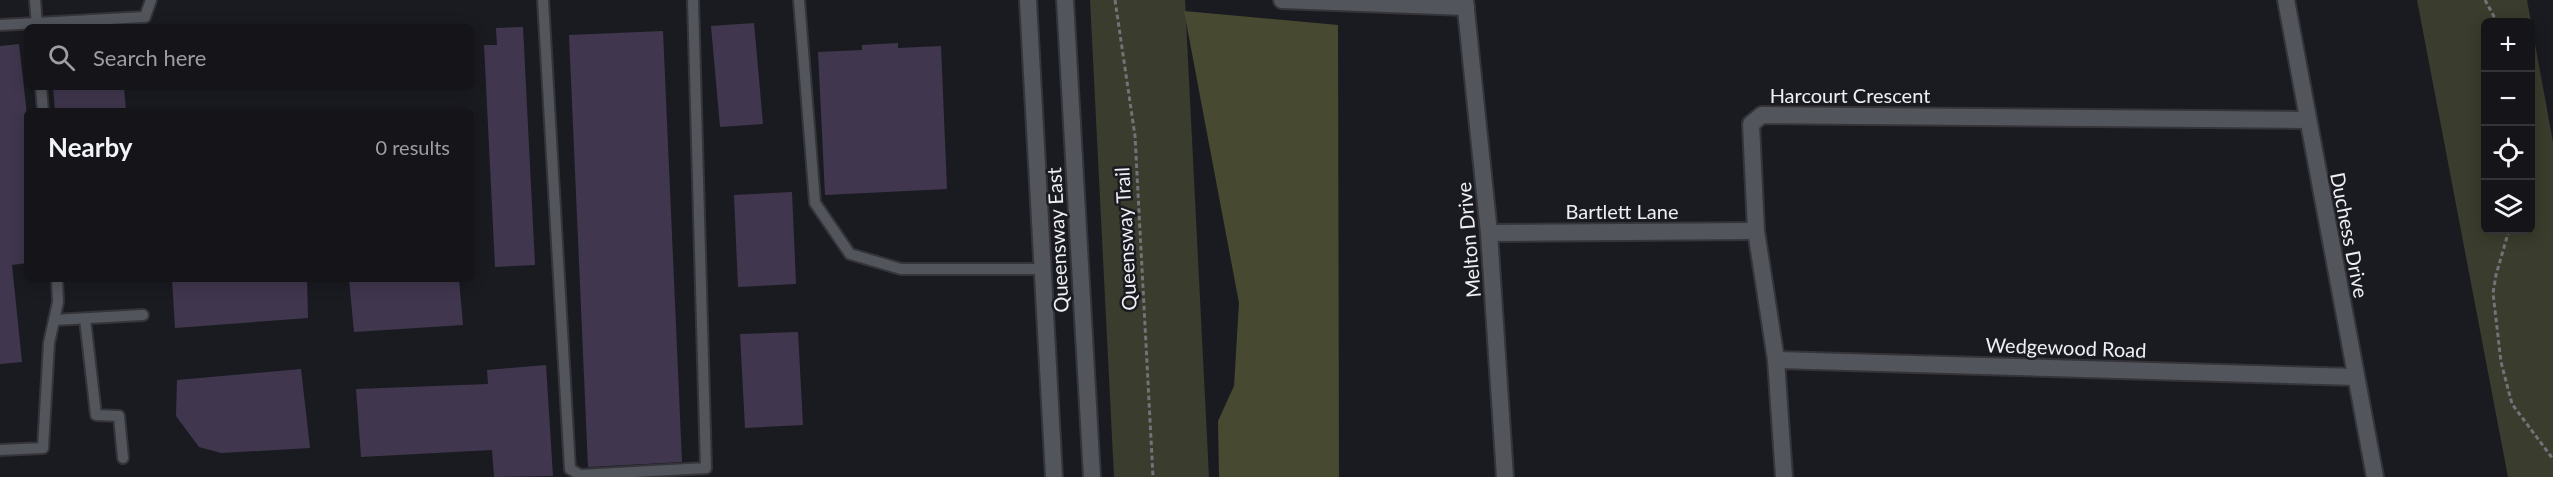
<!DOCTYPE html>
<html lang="en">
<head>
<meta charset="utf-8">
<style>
  :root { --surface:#141419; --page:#212126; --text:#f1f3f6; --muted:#9d9ea2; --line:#333338 }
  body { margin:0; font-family:Lato,sans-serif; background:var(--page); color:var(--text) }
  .controls { position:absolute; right:18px; top:18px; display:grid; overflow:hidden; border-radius:9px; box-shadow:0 3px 15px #0003 }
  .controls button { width:54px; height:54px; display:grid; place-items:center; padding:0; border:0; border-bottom:2px solid var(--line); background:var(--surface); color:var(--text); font:30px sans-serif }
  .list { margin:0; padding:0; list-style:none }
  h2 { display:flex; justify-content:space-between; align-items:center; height:78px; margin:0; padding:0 24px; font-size:26px }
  h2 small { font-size:20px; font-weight:400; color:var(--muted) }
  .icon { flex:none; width:33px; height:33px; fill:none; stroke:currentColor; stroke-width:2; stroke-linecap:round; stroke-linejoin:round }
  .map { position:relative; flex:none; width:2553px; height:477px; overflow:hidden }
  .search { position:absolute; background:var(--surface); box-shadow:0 3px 15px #0003; left:24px; top:24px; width:450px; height:66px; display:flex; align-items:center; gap:15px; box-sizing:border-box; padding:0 21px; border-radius:9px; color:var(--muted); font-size:22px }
  .panel { position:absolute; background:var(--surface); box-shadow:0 3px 15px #0003; left:24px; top:108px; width:450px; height:174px; border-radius:9px }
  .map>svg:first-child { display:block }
  .green { fill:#3a3c2d; fill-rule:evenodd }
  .forest { fill:#474a30 }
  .building { fill:#40374e }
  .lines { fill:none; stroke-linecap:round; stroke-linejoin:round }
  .service-casing { stroke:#343439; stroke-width:14 }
  .minor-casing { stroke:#343439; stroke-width:20 }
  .secondary-casing { stroke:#343439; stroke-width:20 }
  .path { stroke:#727278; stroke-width:3; stroke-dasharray:4.5 3; stroke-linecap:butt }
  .service { stroke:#53555d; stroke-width:10 }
  .minor { stroke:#53555d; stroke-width:16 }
  .secondary { stroke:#53555d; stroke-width:16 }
  .labels { text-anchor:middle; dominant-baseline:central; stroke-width:5; stroke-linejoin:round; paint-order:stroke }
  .street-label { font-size:20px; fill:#eeeef3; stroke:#1a1b21 }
</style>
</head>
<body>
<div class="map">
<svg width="2553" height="477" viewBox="0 0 2553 477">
  <rect width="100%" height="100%" fill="#1a1b21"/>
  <!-- green -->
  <g class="green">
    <path d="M 1090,0 L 1185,0 L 1209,477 L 1114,477 Z"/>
    <path d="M 2417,0 L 2527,0 L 2553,142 L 2553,477 L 2508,477 ZM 2486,22 L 2530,22 L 2530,230 L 2486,230 Z"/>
  </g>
  <!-- forest -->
  <path class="forest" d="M 1184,11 L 1338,25 L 1339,477 L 1219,477 L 1218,421 L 1234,386 L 1239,303 Z"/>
  <!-- building -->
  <g class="building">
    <path d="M 754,23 L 763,124 L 720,127 L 711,26 Z"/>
    <path d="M 523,27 L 535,265 L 495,267 L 484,45 L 497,45 L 496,28 Z"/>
    <path d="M 663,31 L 682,462 L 588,467 L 569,35 Z"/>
    <path d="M 898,43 L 898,48 L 941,46 L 947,189 L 825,195 L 818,52 L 862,50 L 862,45 Z"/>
    <path d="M 19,44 L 27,115 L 27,263 L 12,265 L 22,362 L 0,364 L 0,46 Z"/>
    <path d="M 53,87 L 124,87 L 126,111 L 55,111 Z"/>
    <path d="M 792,192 L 796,284 L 738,287 L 734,195 Z"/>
    <path d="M 172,279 L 307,279 L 308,318 L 175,328 Z"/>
    <path d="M 349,279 L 459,279 L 463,325 L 354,332 Z"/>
    <path d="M 798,332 L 803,425 L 745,428 L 740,334 Z"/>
    <path d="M 546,365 L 553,476 L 494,477 L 492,450 L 361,457 L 356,389 L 488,384 L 487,370 Z"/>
    <path d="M 301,369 L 310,448 L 221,453 L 199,447 L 176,416 L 177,380 Z"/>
  </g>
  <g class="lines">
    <!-- service casing -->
    <g class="service-casing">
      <g id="service">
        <path d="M 35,0 L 37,27"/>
        <path d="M 543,0 L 570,469 L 580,475 L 706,468 L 693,0"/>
        <path d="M 799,0 L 815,203 L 850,254 L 901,269 L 1042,269"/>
        <path d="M 0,25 L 145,17 L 151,0"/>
        <path d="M 41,87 L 43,111"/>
        <path d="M 85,319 L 96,415 L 119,416 L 123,458"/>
        <path d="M 54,320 L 143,315"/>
        <path d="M 0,450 L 43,448 L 49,343 L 58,302 L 57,279"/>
      </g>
    </g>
    <!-- minor casing -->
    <g class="minor-casing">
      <g id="minor">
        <path d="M 1282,0 L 1466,7"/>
        <path d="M 1465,0 L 1489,233 L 1505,477"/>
        <path d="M 2286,0 L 2375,477"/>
        <path d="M 1489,233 L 1756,231"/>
        <path d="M 1776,360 L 2356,377"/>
        <path d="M 1784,477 L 1776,360 L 1756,231 L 1751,124 L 1762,115 L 2307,120"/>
      </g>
    </g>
    <!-- secondary casing -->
    <g class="secondary-casing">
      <g id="secondary">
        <path d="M 1028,0 L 1054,477"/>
        <path d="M 1065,0 L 1092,477"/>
      </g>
    </g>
    <!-- path -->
    <g class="path">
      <path d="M 1115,0 L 1135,136 L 1153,477"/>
      <path d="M 2485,0 L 2497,22"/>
      <path d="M 2509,230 L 2496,275 L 2493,293 L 2501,362 L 2512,404 L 2553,459"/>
    </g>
    <!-- service -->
    <use href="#service" class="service"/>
    <!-- minor -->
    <use href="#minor" class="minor"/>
    <!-- secondary -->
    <use href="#secondary" class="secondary"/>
  </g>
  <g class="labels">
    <!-- street labels -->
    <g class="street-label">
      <text x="1850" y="95">Harcourt Crescent</text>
      <text x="1622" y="211">Bartlett Lane</text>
      <text transform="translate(2350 235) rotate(79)">Duchess Drive</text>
      <text transform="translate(1125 239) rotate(-93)">Queensway Trail</text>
      <text transform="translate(1057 240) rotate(-93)">Queensway East</text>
      <text transform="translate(1468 240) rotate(-95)">Melton Drive</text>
      <text transform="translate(2066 347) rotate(2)">Wedgewood Road</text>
    </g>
  </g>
</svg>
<div class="controls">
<button>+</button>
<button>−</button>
<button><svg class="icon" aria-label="locate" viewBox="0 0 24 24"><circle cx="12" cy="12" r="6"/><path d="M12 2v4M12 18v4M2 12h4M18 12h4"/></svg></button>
<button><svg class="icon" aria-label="layers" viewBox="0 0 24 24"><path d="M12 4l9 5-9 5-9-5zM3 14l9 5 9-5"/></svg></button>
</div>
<div class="search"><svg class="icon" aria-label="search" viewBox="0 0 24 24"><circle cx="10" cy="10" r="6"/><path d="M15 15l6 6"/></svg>Search here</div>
<section class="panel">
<h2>Nearby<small>0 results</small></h2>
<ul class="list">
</ul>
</section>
</div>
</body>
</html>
